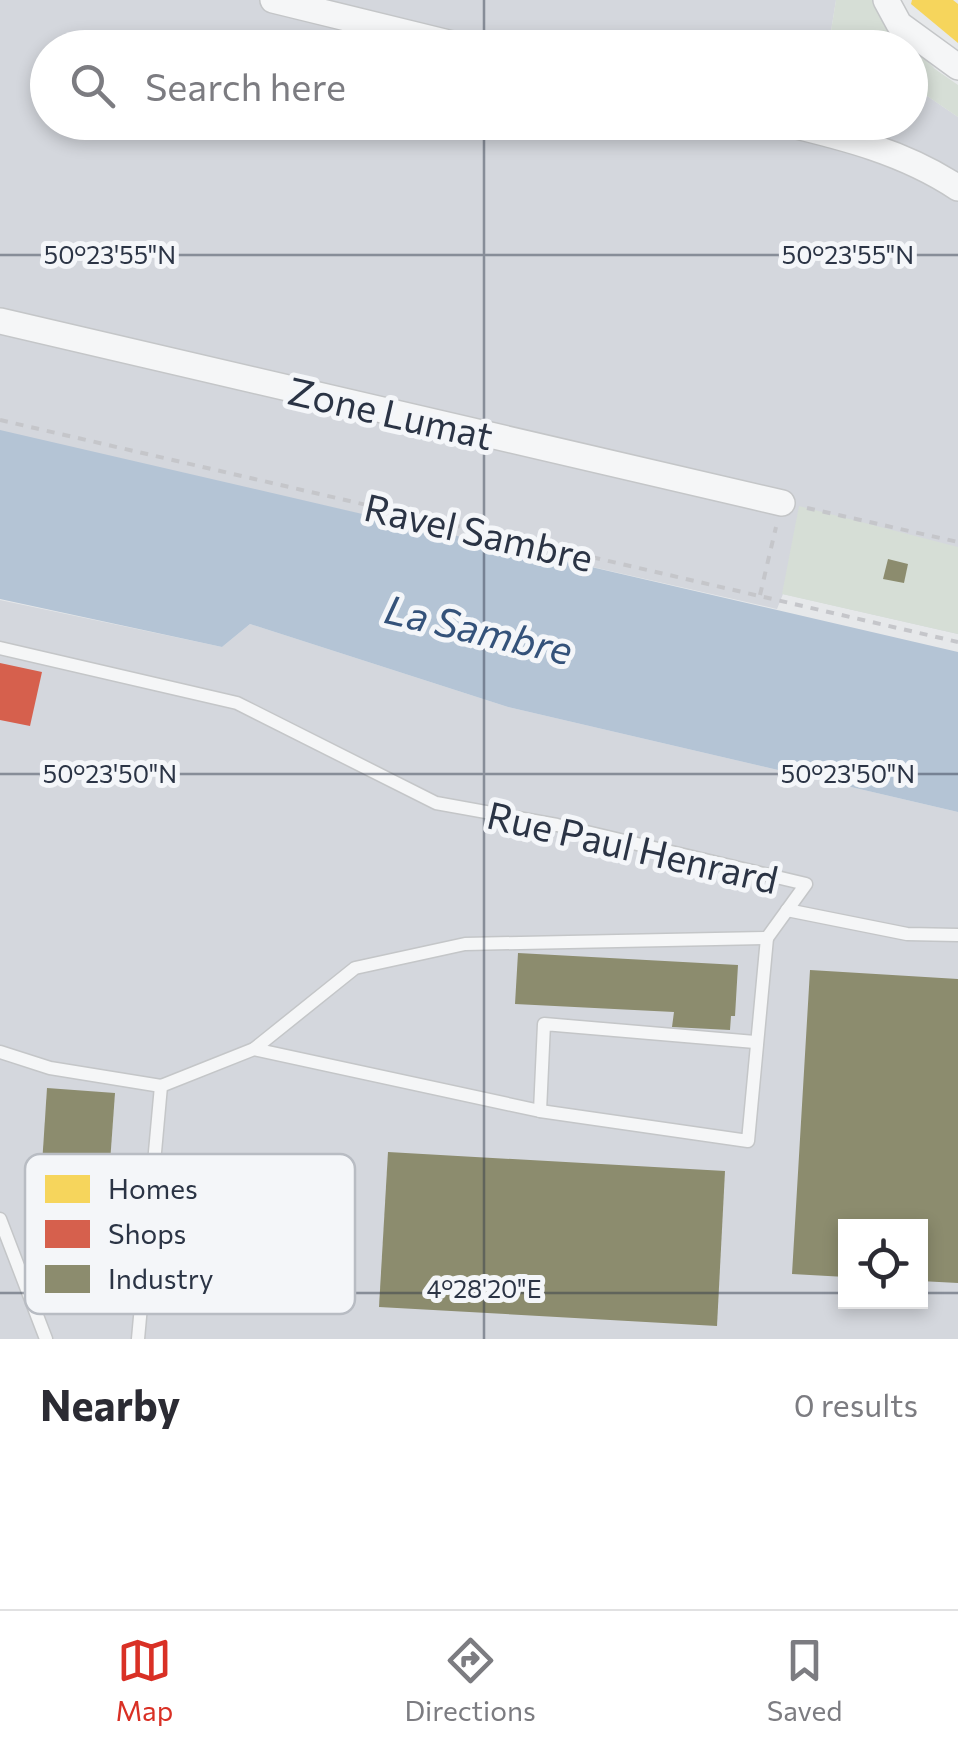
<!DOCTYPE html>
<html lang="en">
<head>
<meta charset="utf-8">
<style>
  :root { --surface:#fff; --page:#f7f7f7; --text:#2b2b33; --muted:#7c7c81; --line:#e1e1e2; --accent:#d93025 }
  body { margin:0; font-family:Commissioner,sans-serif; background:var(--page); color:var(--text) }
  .controls { position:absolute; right:30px; bottom:30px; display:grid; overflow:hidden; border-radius:0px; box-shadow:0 5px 15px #0003 }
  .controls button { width:90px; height:90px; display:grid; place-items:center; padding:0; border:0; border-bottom:2px solid var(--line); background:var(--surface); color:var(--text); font:50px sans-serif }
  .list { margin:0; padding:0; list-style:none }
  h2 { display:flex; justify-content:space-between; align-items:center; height:130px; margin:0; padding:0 40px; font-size:42px }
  h2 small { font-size:32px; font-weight:400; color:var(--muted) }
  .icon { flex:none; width:55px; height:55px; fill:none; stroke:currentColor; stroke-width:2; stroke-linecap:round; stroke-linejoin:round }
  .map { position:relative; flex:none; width:958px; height:1339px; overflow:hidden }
  .search { position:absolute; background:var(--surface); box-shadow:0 5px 15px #0003; left:30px; right:30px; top:30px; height:110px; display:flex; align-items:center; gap:25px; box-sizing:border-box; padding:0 35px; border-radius:55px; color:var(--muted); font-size:38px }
  .sheet { height:270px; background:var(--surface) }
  nav { display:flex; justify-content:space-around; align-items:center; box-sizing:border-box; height:140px; border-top:2px solid var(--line); background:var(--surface); font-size:28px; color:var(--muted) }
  nav a { display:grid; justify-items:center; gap:5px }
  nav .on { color:var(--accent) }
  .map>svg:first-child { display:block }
  .built { fill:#d4d7dd; fill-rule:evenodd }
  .green { fill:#d6ded6 }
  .water { fill:#b4c4d5 }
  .homes { fill:#f6d55c }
  .shops { fill:#d6604d }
  .industry { fill:#8c8c6e }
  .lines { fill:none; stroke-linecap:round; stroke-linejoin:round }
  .service-casing { stroke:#c4c6c8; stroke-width:15 }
  .minor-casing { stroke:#c4c6c8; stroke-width:28 }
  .path { stroke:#c5c6ca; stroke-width:4; stroke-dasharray:8 8; stroke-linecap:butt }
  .service { stroke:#f5f6f7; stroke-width:12 }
  .minor { stroke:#f5f6f7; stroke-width:25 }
  .ticks { fill:none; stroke:#2b3445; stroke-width:2.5; stroke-opacity:0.45 }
  .labels { text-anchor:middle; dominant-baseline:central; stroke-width:10; stroke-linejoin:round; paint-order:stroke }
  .street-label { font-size:38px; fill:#2b3445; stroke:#f4f6f9 }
  .water-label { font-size:40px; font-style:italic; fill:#34527a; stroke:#f4f6f9 }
  .key { fill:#f4f6f9; stroke:#b8bcc3; stroke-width:2.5 }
  .key-label { font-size:28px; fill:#2b3445 }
  .ticks-label { font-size:25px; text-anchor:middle; fill:#2b3445; stroke:#f4f6f9; stroke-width:10; stroke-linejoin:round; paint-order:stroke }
</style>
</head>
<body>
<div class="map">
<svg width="958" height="1339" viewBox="0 0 958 1339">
  <rect width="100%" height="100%" fill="#e6e8ea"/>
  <!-- built -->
  <g class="built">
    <path d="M 0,0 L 836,0 L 831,31 L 855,47 L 48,48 L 48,122 L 910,122 L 911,85 L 958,117 L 958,634 L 783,594 L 777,609 L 0,432 Z"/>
    <path d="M 0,600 L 222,647 L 250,624 L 508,707 L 958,812 L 958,1339 L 0,1339 ZM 846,1226 L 920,1226 L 920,1302 L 846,1302 Z"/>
  </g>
  <!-- green -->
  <g class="green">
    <path d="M 836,0 L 877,0 L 880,12 L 935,69 L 958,85 L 958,117 L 911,85 L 910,48 L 855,47 L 831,31 Z"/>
    <path d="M 799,506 L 958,547 L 958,634 L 782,594 Z"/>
  </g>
  <!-- water -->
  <path class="water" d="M 0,430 L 958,652 L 958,812 L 508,707 L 250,624 L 222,647 L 0,599 Z"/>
  <!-- homes -->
  <path class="homes" d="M 912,0 L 953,0 L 958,4 L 958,43 L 911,4 Z"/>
  <!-- shops -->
  <path class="shops" d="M 0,663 L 42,672 L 30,726 L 0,720 Z"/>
  <!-- industry -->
  <g class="industry">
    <path d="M 888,559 L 908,564 L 904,583 L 883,579 Z"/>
    <path d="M 518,953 L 738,965 L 735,1016 L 731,1016 L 730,1030 L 672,1027 L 674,1012 L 515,1004 Z"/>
    <path d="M 810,970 L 958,979 L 958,1283 L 920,1281 L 920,1226 L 846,1226 L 846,1277 L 792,1274 Z"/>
    <path d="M 47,1088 L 115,1093 L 105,1232 L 38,1226 Z"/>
    <path d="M 388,1152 L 725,1171 L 717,1326 L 379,1307 Z"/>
  </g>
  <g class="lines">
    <!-- service casing -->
    <g class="service-casing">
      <g id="service">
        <path d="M 0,648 L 237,703 L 436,803 L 557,825 L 806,884 L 767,938 L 465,944 L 355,968 L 254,1049 L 161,1086 L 50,1068 L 0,1052"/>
        <path d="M 787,910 L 907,934 L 958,935"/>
        <path d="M 254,1049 L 540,1111 L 748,1141 L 767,938"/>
        <path d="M 540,1111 L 544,1024 L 755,1042"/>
        <path d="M 0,1219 L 46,1339"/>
        <path d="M 138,1339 L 161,1086"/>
      </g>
    </g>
    <!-- minor casing -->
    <g class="minor-casing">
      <g id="minor">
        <path d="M 273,0 L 469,48"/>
        <path d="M 886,0 L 899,24 L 958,67"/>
        <path d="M 780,122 C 843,137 904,152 958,188"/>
        <path d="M 0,321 L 782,503"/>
      </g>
    </g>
    <!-- path -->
    <g class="path">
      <path d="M 0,420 L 958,642"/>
      <path d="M 807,508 L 958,542"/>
      <path d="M 760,595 L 776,527"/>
    </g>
    <!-- service -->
    <use href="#service" class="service"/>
    <!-- minor -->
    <use href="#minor" class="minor"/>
  </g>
  <!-- ticks -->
  <path class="ticks" d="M 484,0 L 484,48M 484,122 L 484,1339M 0,255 L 958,255M 0,774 L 958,774M 0,1293 L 846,1293M 920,1293 L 958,1293"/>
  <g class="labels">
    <!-- street labels -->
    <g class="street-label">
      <text transform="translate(391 412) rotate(13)">Zone Lumat</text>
      <text transform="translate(479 531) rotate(13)">Ravel Sambre</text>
      <text transform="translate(633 846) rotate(13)">Rue Paul Henrard</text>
    </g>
    <!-- water labels -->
    <g class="water-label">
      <text transform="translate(479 628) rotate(13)">La Sambre</text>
    </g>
  </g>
  <!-- legend -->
  <rect x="25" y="1154" width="330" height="160" rx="15" class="key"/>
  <rect x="45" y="1175" width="45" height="28" fill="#f6d55c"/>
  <rect x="45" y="1220" width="45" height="28" fill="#d6604d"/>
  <rect x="45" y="1265" width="45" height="28" fill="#8c8c6e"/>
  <g class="key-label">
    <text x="108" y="1199">Homes</text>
    <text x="108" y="1244">Shops</text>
    <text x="108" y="1289">Industry</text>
  </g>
  <g class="ticks-label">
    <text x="110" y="264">50°23'55"N</text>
    <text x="848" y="264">50°23'55"N</text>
    <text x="110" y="783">50°23'50"N</text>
    <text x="848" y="783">50°23'50"N</text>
    <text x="484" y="1298">4°28'20"E</text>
  </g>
</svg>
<div class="controls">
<button><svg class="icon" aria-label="locate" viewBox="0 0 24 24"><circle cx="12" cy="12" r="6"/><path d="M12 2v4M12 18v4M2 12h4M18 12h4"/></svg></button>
</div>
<div class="search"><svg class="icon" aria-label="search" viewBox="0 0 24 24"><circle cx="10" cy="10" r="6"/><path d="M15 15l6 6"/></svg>Search here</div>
</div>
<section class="sheet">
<h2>Nearby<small>0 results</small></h2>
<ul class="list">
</ul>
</section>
<nav>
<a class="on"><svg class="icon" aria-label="map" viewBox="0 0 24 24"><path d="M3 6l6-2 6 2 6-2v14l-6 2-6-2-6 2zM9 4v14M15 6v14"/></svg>Map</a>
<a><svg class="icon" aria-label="directions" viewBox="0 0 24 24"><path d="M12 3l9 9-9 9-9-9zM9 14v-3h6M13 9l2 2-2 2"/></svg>Directions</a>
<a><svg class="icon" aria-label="saved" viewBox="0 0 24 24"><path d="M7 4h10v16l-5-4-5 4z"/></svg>Saved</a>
</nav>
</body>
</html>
